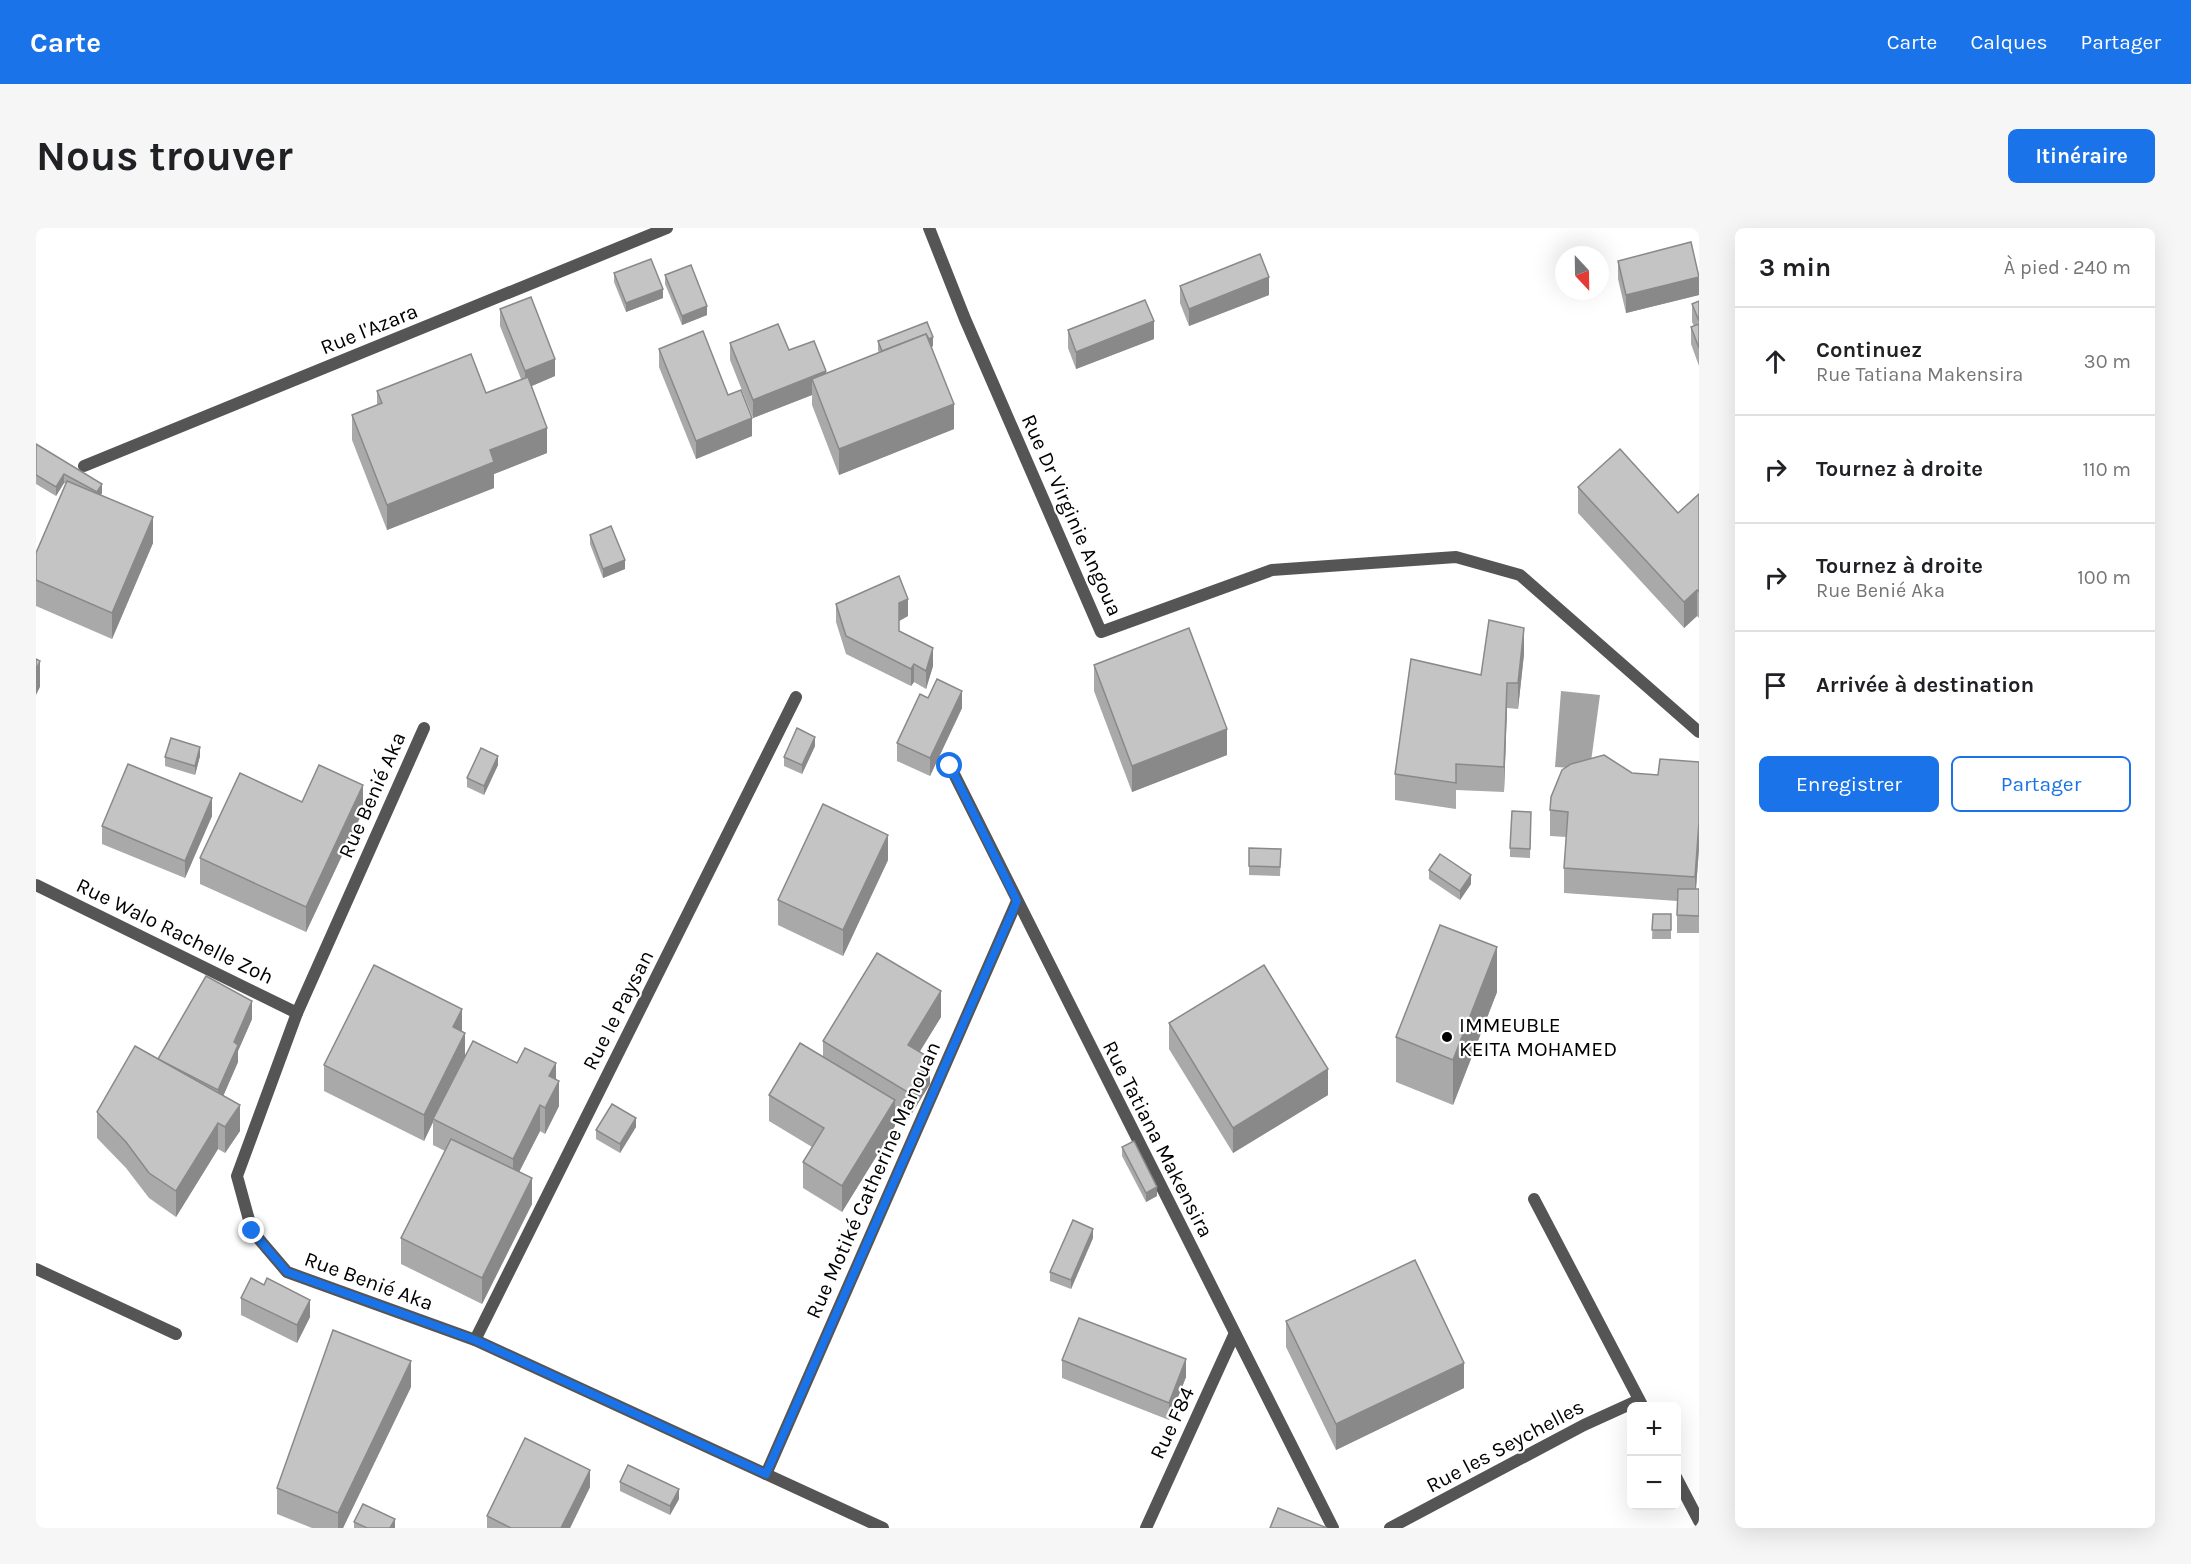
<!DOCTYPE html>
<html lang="fr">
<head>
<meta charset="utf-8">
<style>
  :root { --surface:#fff; --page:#f6f6f6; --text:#202124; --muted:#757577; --line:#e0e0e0; --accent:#1a73e8 }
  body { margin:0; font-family:Karla,sans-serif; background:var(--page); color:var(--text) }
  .controls { position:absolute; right:18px; bottom:18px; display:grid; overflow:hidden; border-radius:9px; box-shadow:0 6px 24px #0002 }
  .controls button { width:54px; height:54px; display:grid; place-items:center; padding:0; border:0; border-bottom:2px solid var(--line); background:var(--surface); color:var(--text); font:30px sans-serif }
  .compass { position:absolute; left:1519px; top:18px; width:54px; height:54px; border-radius:50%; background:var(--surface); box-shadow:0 6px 24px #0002; rotate:158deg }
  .stop { position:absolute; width:18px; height:18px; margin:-14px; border:4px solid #1a73e8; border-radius:50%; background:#fff }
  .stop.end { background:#1a73e8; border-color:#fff; box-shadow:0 2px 6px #0008 }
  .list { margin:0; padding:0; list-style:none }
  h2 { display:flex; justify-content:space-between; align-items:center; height:78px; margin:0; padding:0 24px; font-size:26px }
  h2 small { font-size:20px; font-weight:400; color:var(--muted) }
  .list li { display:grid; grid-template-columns:39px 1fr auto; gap:18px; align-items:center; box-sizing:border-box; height:108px; padding:0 24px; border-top:2px solid var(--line) }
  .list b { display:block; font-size:22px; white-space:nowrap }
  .list p { margin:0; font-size:20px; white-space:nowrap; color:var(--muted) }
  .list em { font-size:20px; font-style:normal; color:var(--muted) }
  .actions { display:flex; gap:12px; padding:18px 24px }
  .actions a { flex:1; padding:14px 0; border:2px solid var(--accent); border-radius:9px; text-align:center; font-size:21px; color:var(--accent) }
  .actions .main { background:var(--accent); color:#fff }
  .icon { flex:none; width:33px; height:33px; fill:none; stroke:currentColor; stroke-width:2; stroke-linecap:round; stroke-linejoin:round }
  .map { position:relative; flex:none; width:1663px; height:1300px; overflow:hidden; border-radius:9px }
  header { display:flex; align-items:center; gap:36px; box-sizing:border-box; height:84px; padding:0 30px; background:var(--accent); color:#fff }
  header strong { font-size:28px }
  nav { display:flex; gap:33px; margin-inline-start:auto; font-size:21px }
  .intro { display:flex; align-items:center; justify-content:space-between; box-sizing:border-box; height:144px; padding:0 36px }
  h1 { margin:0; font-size:42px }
  .button { padding:15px 27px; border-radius:9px; background:var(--accent); color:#fff; font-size:21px; font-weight:700 }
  main { display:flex; gap:36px; padding:0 36px }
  aside { flex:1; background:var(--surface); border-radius:9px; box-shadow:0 6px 24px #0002 }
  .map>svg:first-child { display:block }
  .water { fill:#a3a3a3 }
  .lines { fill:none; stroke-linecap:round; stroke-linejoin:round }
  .minor { stroke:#555; stroke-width:12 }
  .wall { fill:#a9a9a9 }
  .shaded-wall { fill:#898989 }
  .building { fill:#c4c4c4; stroke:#898989; stroke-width:1.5 }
  .route { stroke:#1a73e8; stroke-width:8 }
  .poi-dot { fill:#000; stroke:#fff; stroke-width:2 }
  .labels { text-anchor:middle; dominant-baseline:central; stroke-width:4.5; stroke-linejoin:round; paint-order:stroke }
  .street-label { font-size:21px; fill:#000; stroke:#fff }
  .poi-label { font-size:21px; fill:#000; stroke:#fff; text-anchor:start }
</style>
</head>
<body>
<header>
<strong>Carte</strong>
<nav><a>Carte</a><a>Calques</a><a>Partager</a></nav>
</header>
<div class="intro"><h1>Nous trouver</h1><a class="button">Itinéraire</a></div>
<main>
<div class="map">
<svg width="1663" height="1300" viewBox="0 0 1663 1300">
  <rect width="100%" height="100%" fill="#fff"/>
  <!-- water -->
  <path class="water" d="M 1525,463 L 1564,467 L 1554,541 L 1519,539 Z"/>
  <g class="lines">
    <!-- minor -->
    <g class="minor">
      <path d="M 893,0 L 929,91 L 1065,404 L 1236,342 L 1420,329 L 1484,347 L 1663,504"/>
      <path d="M 48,238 L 631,0"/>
      <path d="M 388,500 L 261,785 L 201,948 L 216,1003 L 251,1044 L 439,1112 L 847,1300"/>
      <path d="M 914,538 L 1297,1300"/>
      <path d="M 0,657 L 261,785"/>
      <path d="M 1498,971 L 1606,1177"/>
      <path d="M 0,1041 L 140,1106"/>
      <path d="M 439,1112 L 760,469"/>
      <path d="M 730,1246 L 981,673"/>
      <path d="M 1640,1249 L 1663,1293"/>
      <path d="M 1110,1300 L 1198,1107"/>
      <path d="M 1354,1300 L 1548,1197 L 1603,1172"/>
    </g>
  </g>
  <!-- wall -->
  <g class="wall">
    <path d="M 1582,33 L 1663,47 L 1663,67 L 1590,85 L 1582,51 Z"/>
    <path d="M 578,45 L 627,70 L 590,84 L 578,54 Z"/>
    <path d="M 629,47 L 671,87 L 646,97 L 629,56 Z"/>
    <path d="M 1144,58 L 1233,67 L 1153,98 L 1144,75 Z"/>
    <path d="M 1663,73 L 1663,138 L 1655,116 L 1655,99 L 1658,98 L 1656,94 L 1656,76 Z"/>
    <path d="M 464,81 L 519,148 L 495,158 L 511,225 L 458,246 L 458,260 L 351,302 L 316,212 L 316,187 L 341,177 L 341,163 L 450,165 L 485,151 L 464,98 Z"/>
    <path d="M 1032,102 L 1118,111 L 1040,141 L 1032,120 Z"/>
    <path d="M 842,113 L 897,118 L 896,119 L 918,201 L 803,247 L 776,177 L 776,167 L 717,190 L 694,132 L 694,115 L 753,122 L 790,146 L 843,125 L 842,122 Z"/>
    <path d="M 623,121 L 692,167 L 716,208 L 660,231 L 623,139 Z"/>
    <path d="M 0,216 L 66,265 L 65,267 L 117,315 L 76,411 L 0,378 L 0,325 L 30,256 L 28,255 L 20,268 L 0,256 Z"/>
    <path d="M 1542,259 L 1642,285 L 1663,266 L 1663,390 L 1661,388 L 1648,400 L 1542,285 Z"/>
    <path d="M 554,307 L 589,341 L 567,350 L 554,316 Z"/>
    <path d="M 800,376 L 872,388 L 863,393 L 863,403 L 897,438 L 890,461 L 878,454 L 875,458 L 810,426 L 800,394 Z"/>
    <path d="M 1488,426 L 1482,481 L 1471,480 L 1468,564 L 1420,562 L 1420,581 L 1359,572 L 1359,546 L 1445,447 Z"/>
    <path d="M 1058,437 L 1191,527 L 1096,564 L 1058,463 Z"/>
    <path d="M 892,470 L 926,480 L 894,548 L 861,533 L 861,515 Z"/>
    <path d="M 779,518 L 766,546 L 748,538 L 748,529 Z"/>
    <path d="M 164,528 L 159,547 L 129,538 L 129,529 Z"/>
    <path d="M 1663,534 L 1663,620 L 1660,661 L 1663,661 L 1663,705 L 1641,705 L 1641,673 L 1528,665 L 1528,640 L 1530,609 L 1514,608 L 1514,582 L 1596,545 L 1622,547 Z"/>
    <path d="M 462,537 L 448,567 L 431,559 L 431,550 Z"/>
    <path d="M 266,574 L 327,583 L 270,704 L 164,656 L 164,630 Z"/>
    <path d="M 1495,584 L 1494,630 L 1474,629 L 1474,620 Z"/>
    <path d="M 176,588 L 149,650 L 66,616 L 66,598 Z"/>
    <path d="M 1213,620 L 1245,621 L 1244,648 L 1213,647 Z"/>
    <path d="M 852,632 L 807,728 L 742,697 L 742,672 Z"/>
    <path d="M 1393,642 L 1435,656 L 1424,672 L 1393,651 Z"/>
    <path d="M 1617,686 L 1635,686 L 1635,711 L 1616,711 Z"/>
    <path d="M 1461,764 L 1417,877 L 1360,854 L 1360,809 Z"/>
    <path d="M 905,789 L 883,824 L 894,856 L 873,890 L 859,882 L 859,898 L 806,984 L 767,960 L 767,934 L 776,919 L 733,893 L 733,867 L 787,829 L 787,813 Z"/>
    <path d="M 216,791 L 202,823 L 202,834 L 187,868 L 204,903 L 189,925 L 182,921 L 140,989 L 113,970 L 90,940 L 61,910 L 61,884 L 122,831 Z"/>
    <path d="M 1133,795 L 1292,867 L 1197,925 L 1133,821 Z"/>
    <path d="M 426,803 L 429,828 L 481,835 L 520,851 L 523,878 L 509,906 L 504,903 L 483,944 L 496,976 L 446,1076 L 365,1036 L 365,1010 L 409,923 L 397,917 L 397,894 L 388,913 L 288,863 L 288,837 Z"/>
    <path d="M 600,899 L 584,925 L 560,911 L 560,902 Z"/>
    <path d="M 1086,919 L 1121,968 L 1110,974 L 1086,928 Z"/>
    <path d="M 1057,1010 L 1035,1061 L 1014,1053 L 1014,1044 Z"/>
    <path d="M 205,1070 L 274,1089 L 261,1115 L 205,1087 Z"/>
    <path d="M 1250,1093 L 1428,1160 L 1300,1222 L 1250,1119 Z"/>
    <path d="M 1026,1132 L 1150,1149 L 1133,1192 L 1026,1150 Z"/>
    <path d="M 375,1159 L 307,1300 L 276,1300 L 241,1286 L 241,1260 Z"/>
    <path d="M 584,1254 L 643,1271 L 634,1287 L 584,1263 Z"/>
    <path d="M 554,1259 L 534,1300 L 451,1300 L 451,1288 Z"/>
    <path d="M 318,1294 L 359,1300 L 318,1300 Z"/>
  </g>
  <!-- shaded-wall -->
  <g class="shaded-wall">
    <path d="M 1233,49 L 1233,67 L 1153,98 L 1153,81 Z"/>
    <path d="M 1663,49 L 1663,67 L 1590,85 L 1590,67 Z"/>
    <path d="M 627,61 L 627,70 L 590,84 L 590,75 Z"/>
    <path d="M 671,78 L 671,87 L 646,97 L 646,88 Z"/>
    <path d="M 1118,93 L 1118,111 L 1040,141 L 1040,124 Z"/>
    <path d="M 897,109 L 897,118 L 849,138 L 849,129 Z"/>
    <path d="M 519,131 L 519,148 L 489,161 L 489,143 Z"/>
    <path d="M 790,143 L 790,161 L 776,151 L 776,167 L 717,190 L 717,172 Z"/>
    <path d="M 918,176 L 918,201 L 803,247 L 803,221 Z"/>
    <path d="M 716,190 L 716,208 L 660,231 L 660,213 Z"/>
    <path d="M 511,200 L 511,225 L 458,246 L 458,260 L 351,302 L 351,277 L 454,222 Z"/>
    <path d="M 28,246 L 28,255 L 20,268 L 20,259 Z"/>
    <path d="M 66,256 L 66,265 L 61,273 L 61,264 Z"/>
    <path d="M 117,289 L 117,315 L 76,411 L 76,385 Z"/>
    <path d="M 589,332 L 589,341 L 567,350 L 567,341 Z"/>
    <path d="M 1661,362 L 1661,388 L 1648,400 L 1648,374 Z"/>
    <path d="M 872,371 L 872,388 L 863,393 L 863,375 Z"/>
    <path d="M 1488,400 L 1488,426 L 1482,481 L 1482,455 Z"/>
    <path d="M 897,420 L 897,438 L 890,461 L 890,443 Z"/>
    <path d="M 4,433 L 4,459 L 0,467 L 0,442 Z"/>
    <path d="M 878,436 L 878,454 L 875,458 L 875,441 Z"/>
    <path d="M 1471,455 L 1471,480 L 1468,564 L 1468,539 Z"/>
    <path d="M 926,463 L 926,480 L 894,548 L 894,530 Z"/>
    <path d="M 1191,501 L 1191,527 L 1096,564 L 1096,538 Z"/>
    <path d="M 779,509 L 779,518 L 766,546 L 766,537 Z"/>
    <path d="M 164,519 L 164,528 L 159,547 L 159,538 Z"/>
    <path d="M 462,528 L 462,537 L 448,567 L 448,558 Z"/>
    <path d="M 327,557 L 327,583 L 270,704 L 270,679 Z"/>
    <path d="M 176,570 L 176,588 L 149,650 L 149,633 Z"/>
    <path d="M 1663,594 L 1663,620 L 1659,674 L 1659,649 Z"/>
    <path d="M 852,607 L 852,632 L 807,728 L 807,702 Z"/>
    <path d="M 1435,647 L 1435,656 L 1424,672 L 1424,663 Z"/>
    <path d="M 1461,719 L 1461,764 L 1417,877 L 1417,832 Z"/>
    <path d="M 905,763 L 905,789 L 872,843 L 872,817 Z"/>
    <path d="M 216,773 L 216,791 L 202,823 L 202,834 L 182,880 L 182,862 L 198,814 Z"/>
    <path d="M 426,781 L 426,806 L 417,799 Z"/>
    <path d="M 429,805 L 429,830 L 397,891 L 397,894 L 388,913 L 388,887 Z"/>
    <path d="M 894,830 L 894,856 L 873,890 L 873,865 Z"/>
    <path d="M 520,835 L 520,859 L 523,853 L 523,878 L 509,906 L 509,880 L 513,848 Z"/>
    <path d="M 1292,841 L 1292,867 L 1197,925 L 1197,900 Z"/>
    <path d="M 859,872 L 859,898 L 806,984 L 806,958 Z"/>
    <path d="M 204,877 L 204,903 L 189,925 L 189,899 Z"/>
    <path d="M 504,877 L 504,903 L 477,956 L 477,931 Z"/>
    <path d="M 600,890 L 600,899 L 584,925 L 584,916 Z"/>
    <path d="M 182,895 L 182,921 L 140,989 L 140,963 Z"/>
    <path d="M 496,950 L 496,976 L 446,1076 L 446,1050 Z"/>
    <path d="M 1121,959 L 1121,968 L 1110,974 L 1110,965 Z"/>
    <path d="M 1057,1001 L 1057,1010 L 1035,1061 L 1035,1052 Z"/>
    <path d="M 274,1072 L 274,1089 L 261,1115 L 261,1097 Z"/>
    <path d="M 1150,1131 L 1150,1149 L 1133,1192 L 1133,1175 Z"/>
    <path d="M 375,1133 L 375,1159 L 307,1300 L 302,1300 L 302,1285 Z"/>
    <path d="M 1428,1135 L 1428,1160 L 1300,1222 L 1300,1196 Z"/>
    <path d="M 554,1242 L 554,1259 L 534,1300 L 525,1300 Z"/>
    <path d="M 643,1261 L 643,1271 L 634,1287 L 634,1278 Z"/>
    <path d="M 359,1291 L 359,1300 L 354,1300 Z"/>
  </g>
  <!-- building -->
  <g class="building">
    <path d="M 1655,14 L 1663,49 L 1590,67 L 1582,33 Z"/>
    <path d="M 1224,26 L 1233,49 L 1153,81 L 1144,58 Z"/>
    <path d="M 615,31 L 627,61 L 590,75 L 578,45 Z"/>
    <path d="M 655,37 L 671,78 L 646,88 L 629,47 Z"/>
    <path d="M 495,69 L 519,131 L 489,143 L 464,81 Z"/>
    <path d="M 1109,72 L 1118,93 L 1040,124 L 1032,102 Z"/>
    <path d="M 1663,73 L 1663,93 L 1656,76 Z"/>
    <path d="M 891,94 L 897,109 L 893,111 L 890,106 L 846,123 L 842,113 Z"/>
    <path d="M 742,96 L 753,122 L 778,113 L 790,143 L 717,172 L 694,115 Z"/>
    <path d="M 1663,96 L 1663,120 L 1655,99 Z"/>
    <path d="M 667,103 L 692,167 L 705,162 L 716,190 L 660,213 L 623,121 Z"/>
    <path d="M 890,106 L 918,176 L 803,221 L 776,151 Z"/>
    <path d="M 435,126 L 450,165 L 492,149 L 511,200 L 454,222 L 458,234 L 351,277 L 316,187 L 346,175 L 341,163 Z"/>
    <path d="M 0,216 L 66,256 L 61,264 L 28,246 L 20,259 L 0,247 Z"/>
    <path d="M 1584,221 L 1642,285 L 1663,266 L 1663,364 L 1661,362 L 1648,374 L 1542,259 Z"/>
    <path d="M 31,253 L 117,289 L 76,385 L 0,352 L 0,325 Z"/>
    <path d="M 575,298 L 589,332 L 567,341 L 554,307 Z"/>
    <path d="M 863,348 L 872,371 L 863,375 L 863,403 L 897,420 L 890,443 L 878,436 L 875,441 L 810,408 L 800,376 Z"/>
    <path d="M 1453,392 L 1488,400 L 1482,455 L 1471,455 L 1468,539 L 1420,536 L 1420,555 L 1359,546 L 1375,431 L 1445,447 Z"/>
    <path d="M 1153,400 L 1191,501 L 1096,538 L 1058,437 Z"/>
    <path d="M 0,431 L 4,433 L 0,442 Z"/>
    <path d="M 901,451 L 926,463 L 894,530 L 861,515 L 884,466 L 892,470 Z"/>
    <path d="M 761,500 L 779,509 L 766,537 L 748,529 Z"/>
    <path d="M 135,510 L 164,519 L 159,538 L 129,529 Z"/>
    <path d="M 445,520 L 462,528 L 448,558 L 431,550 Z"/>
    <path d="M 1568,527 L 1596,545 L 1622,547 L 1624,531 L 1663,534 L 1663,594 L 1659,649 L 1528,640 L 1532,584 L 1514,582 L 1515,569 L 1526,542 L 1535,536 Z"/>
    <path d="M 92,536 L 176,570 L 149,633 L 66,598 Z"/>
    <path d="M 283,537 L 327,557 L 270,679 L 164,630 L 204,545 L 266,574 Z"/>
    <path d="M 787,576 L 852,607 L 807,702 L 742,672 Z"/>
    <path d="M 1476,583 L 1495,584 L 1494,621 L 1474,620 Z"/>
    <path d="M 1213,620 L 1245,621 L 1244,639 L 1213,638 Z"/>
    <path d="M 1404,626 L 1435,647 L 1424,663 L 1393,642 Z"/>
    <path d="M 1642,661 L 1663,661 L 1663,688 L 1641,687 Z"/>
    <path d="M 1617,686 L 1635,686 L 1635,702 L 1616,702 Z"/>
    <path d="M 1404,697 L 1461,719 L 1417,832 L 1360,809 Z"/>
    <path d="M 841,725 L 905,763 L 872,817 L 894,830 L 873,865 L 787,813 Z"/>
    <path d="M 338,737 L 426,781 L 417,799 L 429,805 L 388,887 L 288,837 Z"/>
    <path d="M 1228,737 L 1292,841 L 1197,900 L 1133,795 Z"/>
    <path d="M 170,748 L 216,773 L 198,814 L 202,817 L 182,862 L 122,831 Z"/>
    <path d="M 437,813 L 481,835 L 489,820 L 520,835 L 513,848 L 523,853 L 509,880 L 504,877 L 477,931 L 397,891 Z"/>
    <path d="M 764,815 L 859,872 L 806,958 L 767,934 L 788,900 L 733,867 Z"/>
    <path d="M 99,818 L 204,877 L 189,899 L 182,895 L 140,963 L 113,945 L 90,914 L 61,884 Z"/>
    <path d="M 576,876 L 600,890 L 584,916 L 560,902 Z"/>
    <path d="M 415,911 L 496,950 L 446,1050 L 365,1010 Z"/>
    <path d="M 1098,913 L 1121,959 L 1110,965 L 1086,919 Z"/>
    <path d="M 1037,992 L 1057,1001 L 1035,1052 L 1014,1044 Z"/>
    <path d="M 1379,1032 L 1428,1135 L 1300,1196 L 1250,1093 Z"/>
    <path d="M 215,1050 L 228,1057 L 231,1050 L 274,1072 L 261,1097 L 205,1070 Z"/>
    <path d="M 1043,1090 L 1150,1131 L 1133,1175 L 1026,1132 Z"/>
    <path d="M 297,1102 L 375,1133 L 302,1285 L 241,1260 Z"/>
    <path d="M 489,1210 L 554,1242 L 525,1300 L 475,1300 L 451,1288 Z"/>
    <path d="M 592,1237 L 643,1261 L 634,1278 L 584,1254 Z"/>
    <path d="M 327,1276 L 359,1291 L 354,1300 L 331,1300 L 318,1294 Z"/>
    <path d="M 1242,1280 L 1291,1300 L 1234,1300 Z"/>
  </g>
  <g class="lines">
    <!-- route -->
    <path class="route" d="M 216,1003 L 251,1044 L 439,1112 L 730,1246 L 981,673 L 914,538"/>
  </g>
  <!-- markers -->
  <circle class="poi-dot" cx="1411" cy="809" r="6"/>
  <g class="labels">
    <!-- street labels -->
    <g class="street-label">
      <text transform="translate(333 101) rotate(-22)">Rue l'Azara</text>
      <text transform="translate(1036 287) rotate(66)">Rue Dr Virginie Angoua</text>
      <text transform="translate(336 567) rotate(-66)">Rue Benié Aka</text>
      <text transform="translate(139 703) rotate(26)">Rue Walo Rachelle Zoh</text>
      <text transform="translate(582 782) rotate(-63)">Rue le Paysan</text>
      <text transform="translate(1122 911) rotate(63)">Rue Tatiana Makensira</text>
      <text transform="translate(837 952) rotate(-66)">Rue Motiké Catherine Manouan</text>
      <text transform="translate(333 1053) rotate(20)">Rue Benié Aka</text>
      <text transform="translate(1136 1195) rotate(-65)">Rue F84</text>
      <text transform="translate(1469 1218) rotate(-28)">Rue les Seychelles</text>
    </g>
    <!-- poi labels -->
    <g class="poi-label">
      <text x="1423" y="797">IMMEUBLE<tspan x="1423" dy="24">KEITA MOHAMED</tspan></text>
    </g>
  </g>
</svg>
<div class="controls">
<button>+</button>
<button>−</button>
</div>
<svg class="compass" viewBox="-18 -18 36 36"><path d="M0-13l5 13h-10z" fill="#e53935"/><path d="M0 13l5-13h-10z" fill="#757577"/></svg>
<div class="stop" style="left:914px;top:538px"></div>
<div class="stop end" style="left:216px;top:1003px"></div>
</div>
<aside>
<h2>3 min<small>À pied · 240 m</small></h2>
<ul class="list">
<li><svg class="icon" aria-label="ahead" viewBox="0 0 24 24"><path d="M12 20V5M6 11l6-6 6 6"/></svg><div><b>Continuez</b><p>Rue Tatiana Makensira</p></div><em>30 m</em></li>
<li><svg class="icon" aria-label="right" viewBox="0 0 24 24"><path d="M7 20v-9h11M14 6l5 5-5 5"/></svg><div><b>Tournez à droite</b></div><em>110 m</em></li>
<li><svg class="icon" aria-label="right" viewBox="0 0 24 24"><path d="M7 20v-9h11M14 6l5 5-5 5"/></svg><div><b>Tournez à droite</b><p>Rue Benié Aka</p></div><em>100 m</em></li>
<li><svg class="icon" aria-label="arrive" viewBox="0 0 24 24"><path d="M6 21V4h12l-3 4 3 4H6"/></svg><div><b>Arrivée à destination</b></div></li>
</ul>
<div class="actions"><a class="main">Enregistrer</a><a>Partager</a></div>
</aside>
</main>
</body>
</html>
